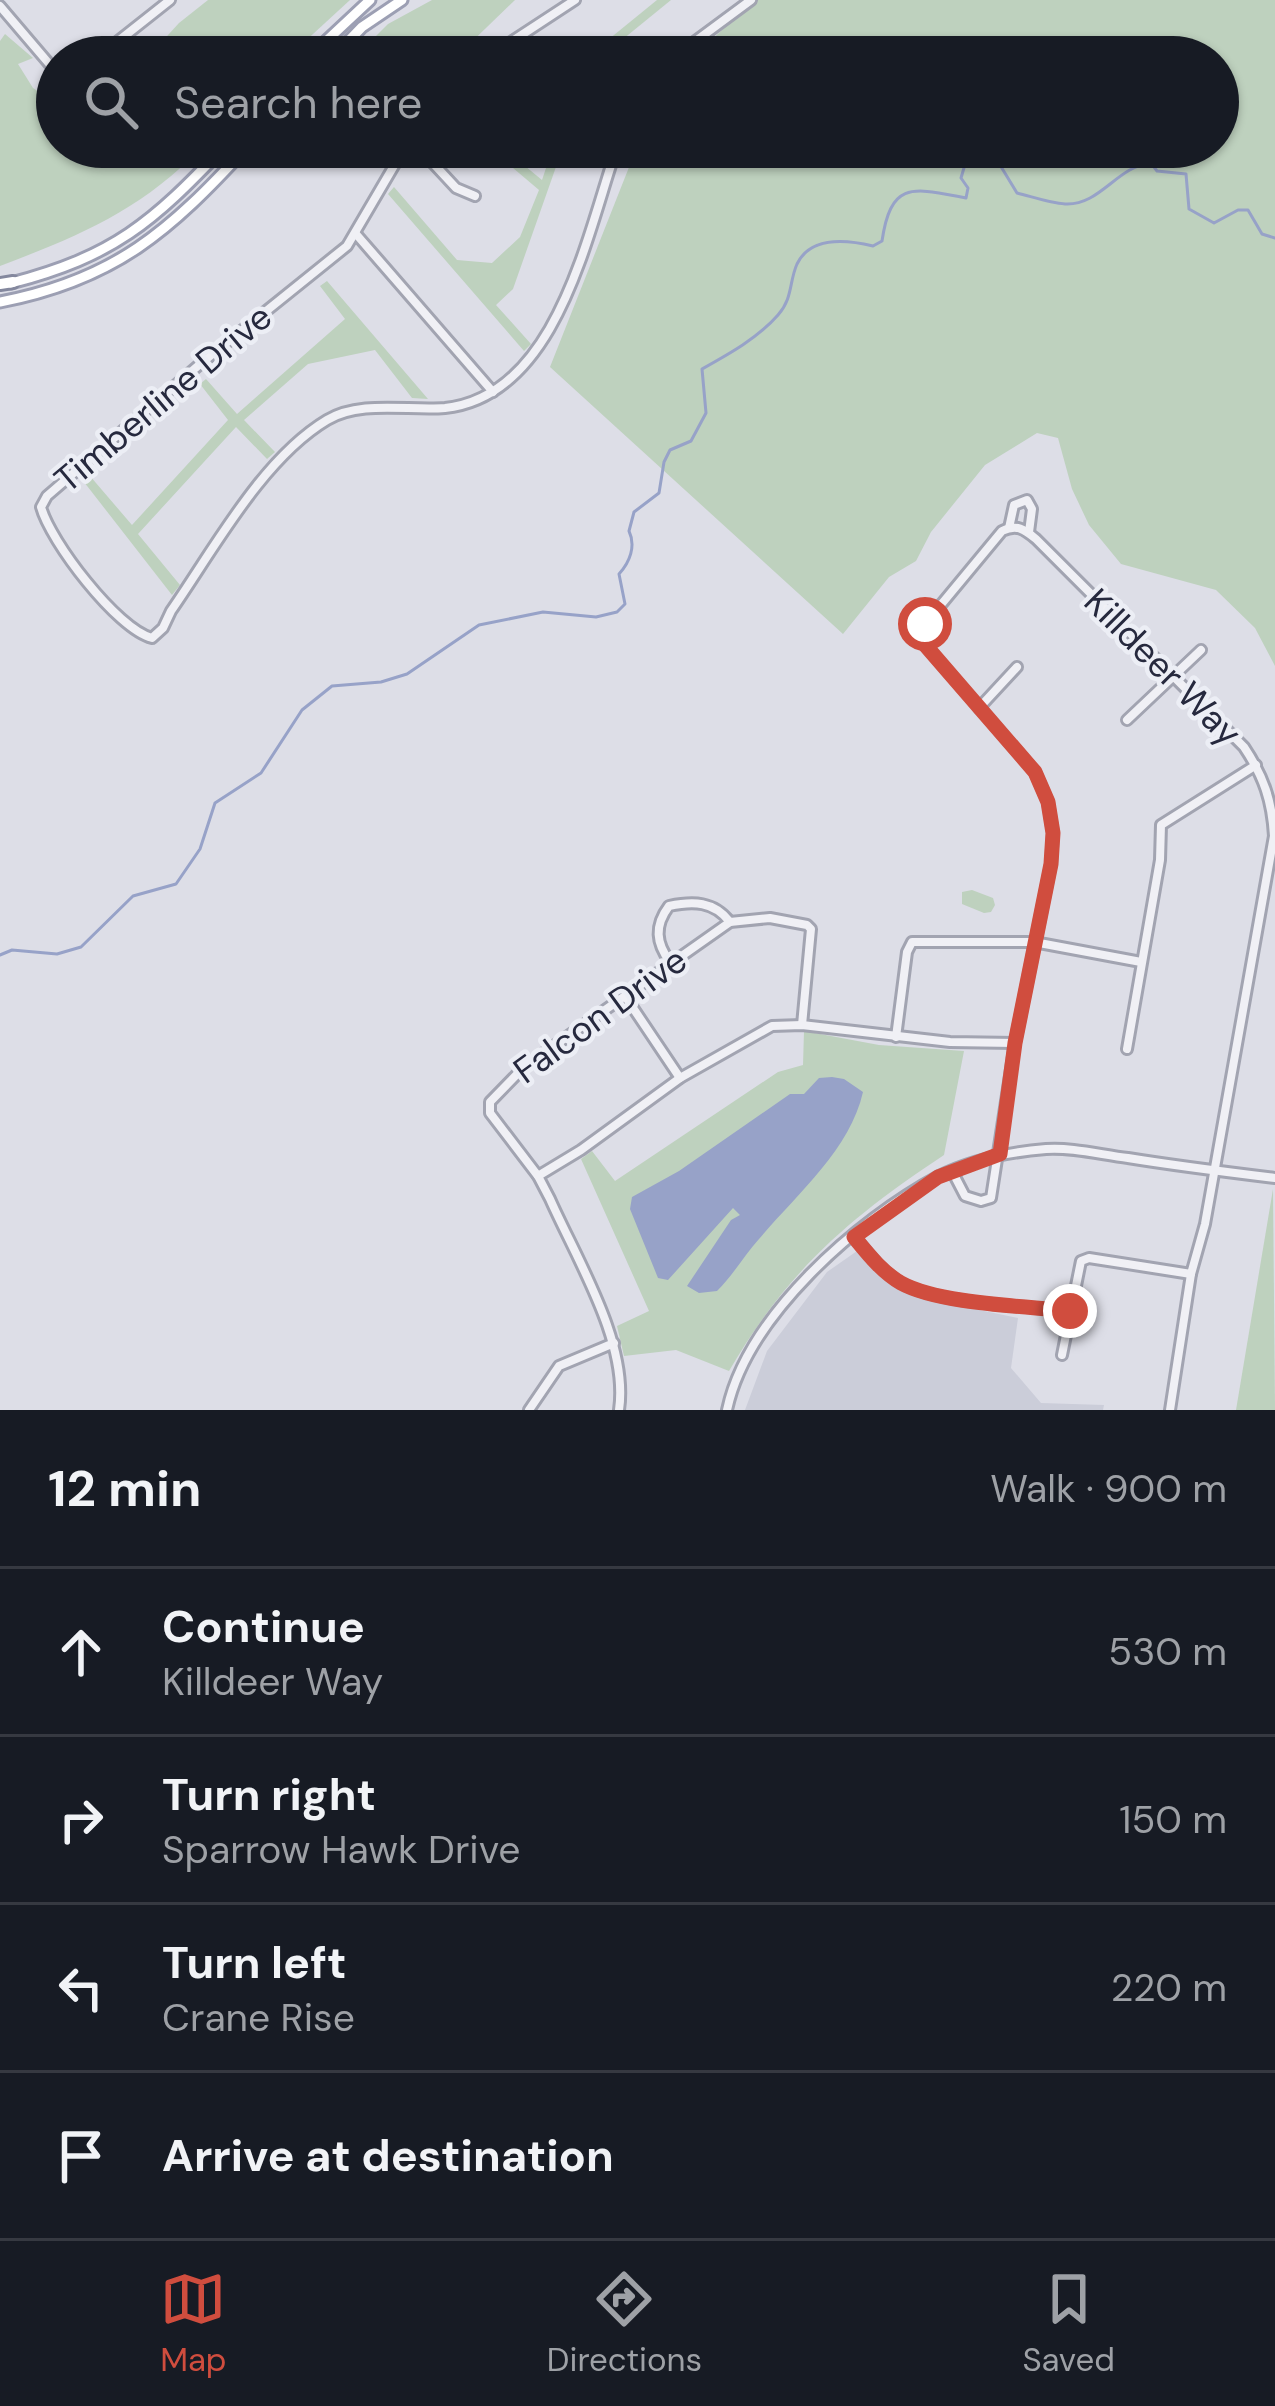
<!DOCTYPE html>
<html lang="en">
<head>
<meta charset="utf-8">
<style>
  :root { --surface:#171b24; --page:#20242c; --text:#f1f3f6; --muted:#9ea1a6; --line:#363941; --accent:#d04d3e }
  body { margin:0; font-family:"DM Sans",sans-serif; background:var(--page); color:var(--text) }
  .stop { position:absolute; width:36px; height:36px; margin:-27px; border:9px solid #d04d3e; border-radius:50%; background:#fff }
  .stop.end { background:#d04d3e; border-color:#fff; box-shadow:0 3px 12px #0008 }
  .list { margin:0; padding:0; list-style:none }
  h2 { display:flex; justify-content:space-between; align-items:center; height:156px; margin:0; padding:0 48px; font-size:51px }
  h2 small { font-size:39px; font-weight:400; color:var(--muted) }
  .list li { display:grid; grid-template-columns:78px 1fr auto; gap:36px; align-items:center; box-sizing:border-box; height:168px; padding:0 48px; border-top:3px solid var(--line) }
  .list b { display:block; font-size:45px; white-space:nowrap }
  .list p { margin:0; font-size:39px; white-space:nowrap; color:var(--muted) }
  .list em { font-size:39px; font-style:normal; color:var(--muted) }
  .icon { flex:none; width:66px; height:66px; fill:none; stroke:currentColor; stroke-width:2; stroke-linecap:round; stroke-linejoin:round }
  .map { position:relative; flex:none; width:1275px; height:1410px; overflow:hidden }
  .search { position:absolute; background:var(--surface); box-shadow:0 3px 9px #0004; left:36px; right:36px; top:36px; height:132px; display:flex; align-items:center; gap:30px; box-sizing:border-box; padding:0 42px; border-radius:66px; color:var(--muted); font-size:45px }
  .sheet { height:828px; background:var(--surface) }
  nav { display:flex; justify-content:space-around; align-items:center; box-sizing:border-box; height:168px; border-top:3px solid var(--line); background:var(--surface); font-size:33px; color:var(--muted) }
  nav a { display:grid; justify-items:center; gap:6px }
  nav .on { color:var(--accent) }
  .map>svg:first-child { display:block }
  .built { fill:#cbcdd9 }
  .green { fill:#bed1be }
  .water { fill:#97a2c8 }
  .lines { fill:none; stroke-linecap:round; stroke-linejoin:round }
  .stream { stroke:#97a2c8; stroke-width:3 }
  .minor-casing { stroke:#a2a4b1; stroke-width:14 }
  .major-casing { stroke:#9c9fb3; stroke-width:15 }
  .highway-casing { stroke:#84889e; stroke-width:16 }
  .minor { stroke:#f0f0f5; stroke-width:8 }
  .major { stroke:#fff; stroke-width:9 }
  .highway { stroke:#fff; stroke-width:10 }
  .route { stroke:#d04d3e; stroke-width:15 }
  .labels { text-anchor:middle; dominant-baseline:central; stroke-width:9; stroke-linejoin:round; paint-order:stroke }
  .street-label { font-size:36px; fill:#26293e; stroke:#eceef5 }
</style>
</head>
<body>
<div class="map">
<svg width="1275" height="1410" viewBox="0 0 1275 1410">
  <rect width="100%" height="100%" fill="#dddee7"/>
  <!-- built -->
  <path class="built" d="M 857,1251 L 926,1299 L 1018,1318 L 1011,1368 L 1041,1403 L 1104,1405 L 1103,1410 L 745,1410 L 767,1351 L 827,1272 Z"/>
  <!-- green -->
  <g class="green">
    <path d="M 208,0 L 350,0 L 288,57 L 148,57 L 179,23 Z"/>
    <path d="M 432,0 L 515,0 L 456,57 L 366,46 L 388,24 Z"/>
    <path d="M 657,0 L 671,0 L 601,57 L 587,57 Z"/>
    <path d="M 753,0 L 1275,0 L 1275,666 L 1255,628 L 1216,590 L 1121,564 L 1089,525 L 1072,489 L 1058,438 L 1037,433 L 985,465 L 931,532 L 916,561 L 889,577 L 843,634 L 550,367 L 637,147 L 1218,147 L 1218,57 L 694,57 Z"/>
    <path d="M 5,34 L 33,58 L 18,64 L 33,88 L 57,104 L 57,147 L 202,147 C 140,211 81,235 0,266 L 0,41 Z"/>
    <path d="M 488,147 L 502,147 L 542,180 L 553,147 L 563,147 L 513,289 L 496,305 L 531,344 L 524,351 L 388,194 L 394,187 L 457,260 L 492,263 L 520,237 L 539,190 Z"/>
    <path d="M 327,281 L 428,399 L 412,398 L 375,350 L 308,364 L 244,420 L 275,452 L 267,459 L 236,427 L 138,534 L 180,585 L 172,595 L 84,482 L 90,476 L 132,525 L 228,420 L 200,384 L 206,379 L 237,414 L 345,319 L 320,286 Z"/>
    <path d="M 972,890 L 993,898 L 995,905 L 991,912 L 984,913 L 962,904 L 962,892 Z"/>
    <path d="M 804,1031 L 879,1045 L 964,1051 L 944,1155 C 849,1218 787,1271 729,1371 L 676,1350 L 624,1356 L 617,1326 L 649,1311 L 581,1159 L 592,1151 L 615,1181 L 778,1072 L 803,1065 Z"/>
    <path d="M 1273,1189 L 1275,1410 L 1236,1410 Z"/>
  </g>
  <!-- water -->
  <path class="water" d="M 832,1077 L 844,1079 L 863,1092 C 850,1150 796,1195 759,1239 C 744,1256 733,1275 717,1291 L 699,1293 L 687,1286 L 731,1220 L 740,1215 L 733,1208 L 668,1280 L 658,1278 L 630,1209 L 632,1197 L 679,1171 L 790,1094 L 804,1094 L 819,1078 Z"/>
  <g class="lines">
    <!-- stream -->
    <path class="stream" d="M 0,955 L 12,950 L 57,954 L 81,947 L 133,896 L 176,884 L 200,849 L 215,803 L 261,773 L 302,710 L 332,686 L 381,682 L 407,674 L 479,625 L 543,612 L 596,617 L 617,612 L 625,604 L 619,574 C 630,562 636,546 629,531 L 634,512 L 659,493 L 664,462 L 670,450 L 691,441 L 706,413 L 702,369 C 729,354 758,338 778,315 C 793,298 789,282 797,264 C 811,235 848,240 873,246 L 882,241 C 891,180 913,188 966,198 L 968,188 L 961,178 L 966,161 L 978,152 L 1000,165 L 1017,193 C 1033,197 1050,203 1065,204 C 1100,206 1117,166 1151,163 L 1157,171 L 1186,174 L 1189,209 L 1214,223 L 1238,210 L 1248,210 L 1262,234 L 1275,238"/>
    <!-- minor casing -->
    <g class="minor-casing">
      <g id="minor">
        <path d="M 0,6 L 57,73"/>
        <path d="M 98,57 L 170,0"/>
        <path d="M 488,57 L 575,0"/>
        <path d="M 674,57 L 751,0"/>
        <path d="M 405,147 L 347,246 L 199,365 L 47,496 L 41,507 C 50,541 117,629 152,638 L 163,628 L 171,611 C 214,549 262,459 327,420 C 360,400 408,411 445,408 C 557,396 587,234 617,147"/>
        <path d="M 418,147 L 456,188 L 475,196"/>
        <path d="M 356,234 L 493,392"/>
        <path d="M 1009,528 L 1014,505 L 1027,500 L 1032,509 L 1029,532"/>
        <path d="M 979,708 L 1017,667"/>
        <path d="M 1127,720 L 1201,650"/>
        <path d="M 670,962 C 656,943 654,926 669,906 C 693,901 714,901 730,922"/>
        <path d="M 625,996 L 680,1078"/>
        <path d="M 896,1037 L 907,952 L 912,942 L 1034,942 L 1141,962"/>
        <path d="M 1127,1049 L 1160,860 L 1161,825 L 1256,765"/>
        <path d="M 952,1171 L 965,1196 L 981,1201 L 991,1198 L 1015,1043 L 1051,864 L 1053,833 L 1048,802 L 1035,772 L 926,646 L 925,624 L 1002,531 C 1017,524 1024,529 1036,539 L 1244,747 C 1264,777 1272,801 1274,836 L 1205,1224 L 1191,1274 L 1170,1410"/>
        <path d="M 538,1176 L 581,1150 L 680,1078 L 772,1026 L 802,1025 L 950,1042 L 1015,1043"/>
        <path d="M 854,1236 C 868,1253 882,1272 901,1283 C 938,1304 1025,1306 1070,1311"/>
        <path d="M 1062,1355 L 1081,1261 L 1089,1258 L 1191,1274"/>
        <path d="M 529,1410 L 559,1366 L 614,1343"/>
        <path d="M 619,1410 C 629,1343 577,1260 550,1199 L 538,1176 L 490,1113 L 490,1102 L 524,1067 L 730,922 L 770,918 L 807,925 L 811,929 L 802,1025"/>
        <path d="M 727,1410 C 747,1316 857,1220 939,1176 C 973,1159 1009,1152 1046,1149 C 1072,1147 1102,1155 1128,1158 C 1177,1166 1226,1172 1275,1178"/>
      </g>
    </g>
    <!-- major casing -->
    <g class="major-casing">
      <g id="major">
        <path d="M 309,57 L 370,0"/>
        <path d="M 333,57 L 362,27 L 402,0"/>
        <path d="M 11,283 C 114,256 152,223 224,147"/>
        <path d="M 0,302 C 115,280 170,231 247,147"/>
      </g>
    </g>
    <!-- highway casing -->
    <g class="highway-casing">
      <path id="highway" d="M 0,284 L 13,282"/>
    </g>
    <!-- minor -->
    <use href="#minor" class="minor"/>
    <!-- major -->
    <use href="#major" class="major"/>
    <!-- highway -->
    <use href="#highway" class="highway"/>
  </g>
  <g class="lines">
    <!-- route -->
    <path class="route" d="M 925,624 L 926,646 L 1035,772 L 1048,802 L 1053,833 L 1051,864 L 1015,1043 L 1000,1154 L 938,1177 L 854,1237 C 868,1254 882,1272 901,1283 C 939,1304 1025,1306 1070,1311"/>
  </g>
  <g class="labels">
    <!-- street labels -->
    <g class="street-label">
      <text transform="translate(163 398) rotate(-40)">Timberline Drive</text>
      <text transform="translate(1163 667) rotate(45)">Killdeer Way</text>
      <text transform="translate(600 1015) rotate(-36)">Falcon Drive</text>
    </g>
  </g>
</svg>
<div class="stop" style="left:925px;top:624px"></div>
<div class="stop end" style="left:1070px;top:1311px"></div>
<div class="search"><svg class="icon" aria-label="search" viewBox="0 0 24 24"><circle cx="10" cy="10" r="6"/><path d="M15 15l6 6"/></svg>Search here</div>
</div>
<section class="sheet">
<h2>12 min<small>Walk · 900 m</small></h2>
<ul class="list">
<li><svg class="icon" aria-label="ahead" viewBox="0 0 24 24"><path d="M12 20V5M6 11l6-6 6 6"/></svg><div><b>Continue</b><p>Killdeer Way</p></div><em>530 m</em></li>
<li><svg class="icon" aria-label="right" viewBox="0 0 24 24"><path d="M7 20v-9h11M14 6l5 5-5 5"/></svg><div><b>Turn right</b><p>Sparrow Hawk Drive</p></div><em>150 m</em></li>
<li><svg class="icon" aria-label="left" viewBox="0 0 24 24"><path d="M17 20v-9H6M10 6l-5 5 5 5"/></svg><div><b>Turn left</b><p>Crane Rise</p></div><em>220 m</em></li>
<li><svg class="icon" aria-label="arrive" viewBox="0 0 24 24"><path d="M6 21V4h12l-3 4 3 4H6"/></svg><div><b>Arrive at destination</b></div></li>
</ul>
</section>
<nav>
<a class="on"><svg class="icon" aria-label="map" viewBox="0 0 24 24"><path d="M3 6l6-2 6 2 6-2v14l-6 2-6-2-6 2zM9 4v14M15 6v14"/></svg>Map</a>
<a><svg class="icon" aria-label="directions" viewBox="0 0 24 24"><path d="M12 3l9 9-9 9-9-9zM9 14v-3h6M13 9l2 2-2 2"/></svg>Directions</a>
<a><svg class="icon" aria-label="saved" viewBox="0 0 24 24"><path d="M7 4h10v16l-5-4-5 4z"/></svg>Saved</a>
</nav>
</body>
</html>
